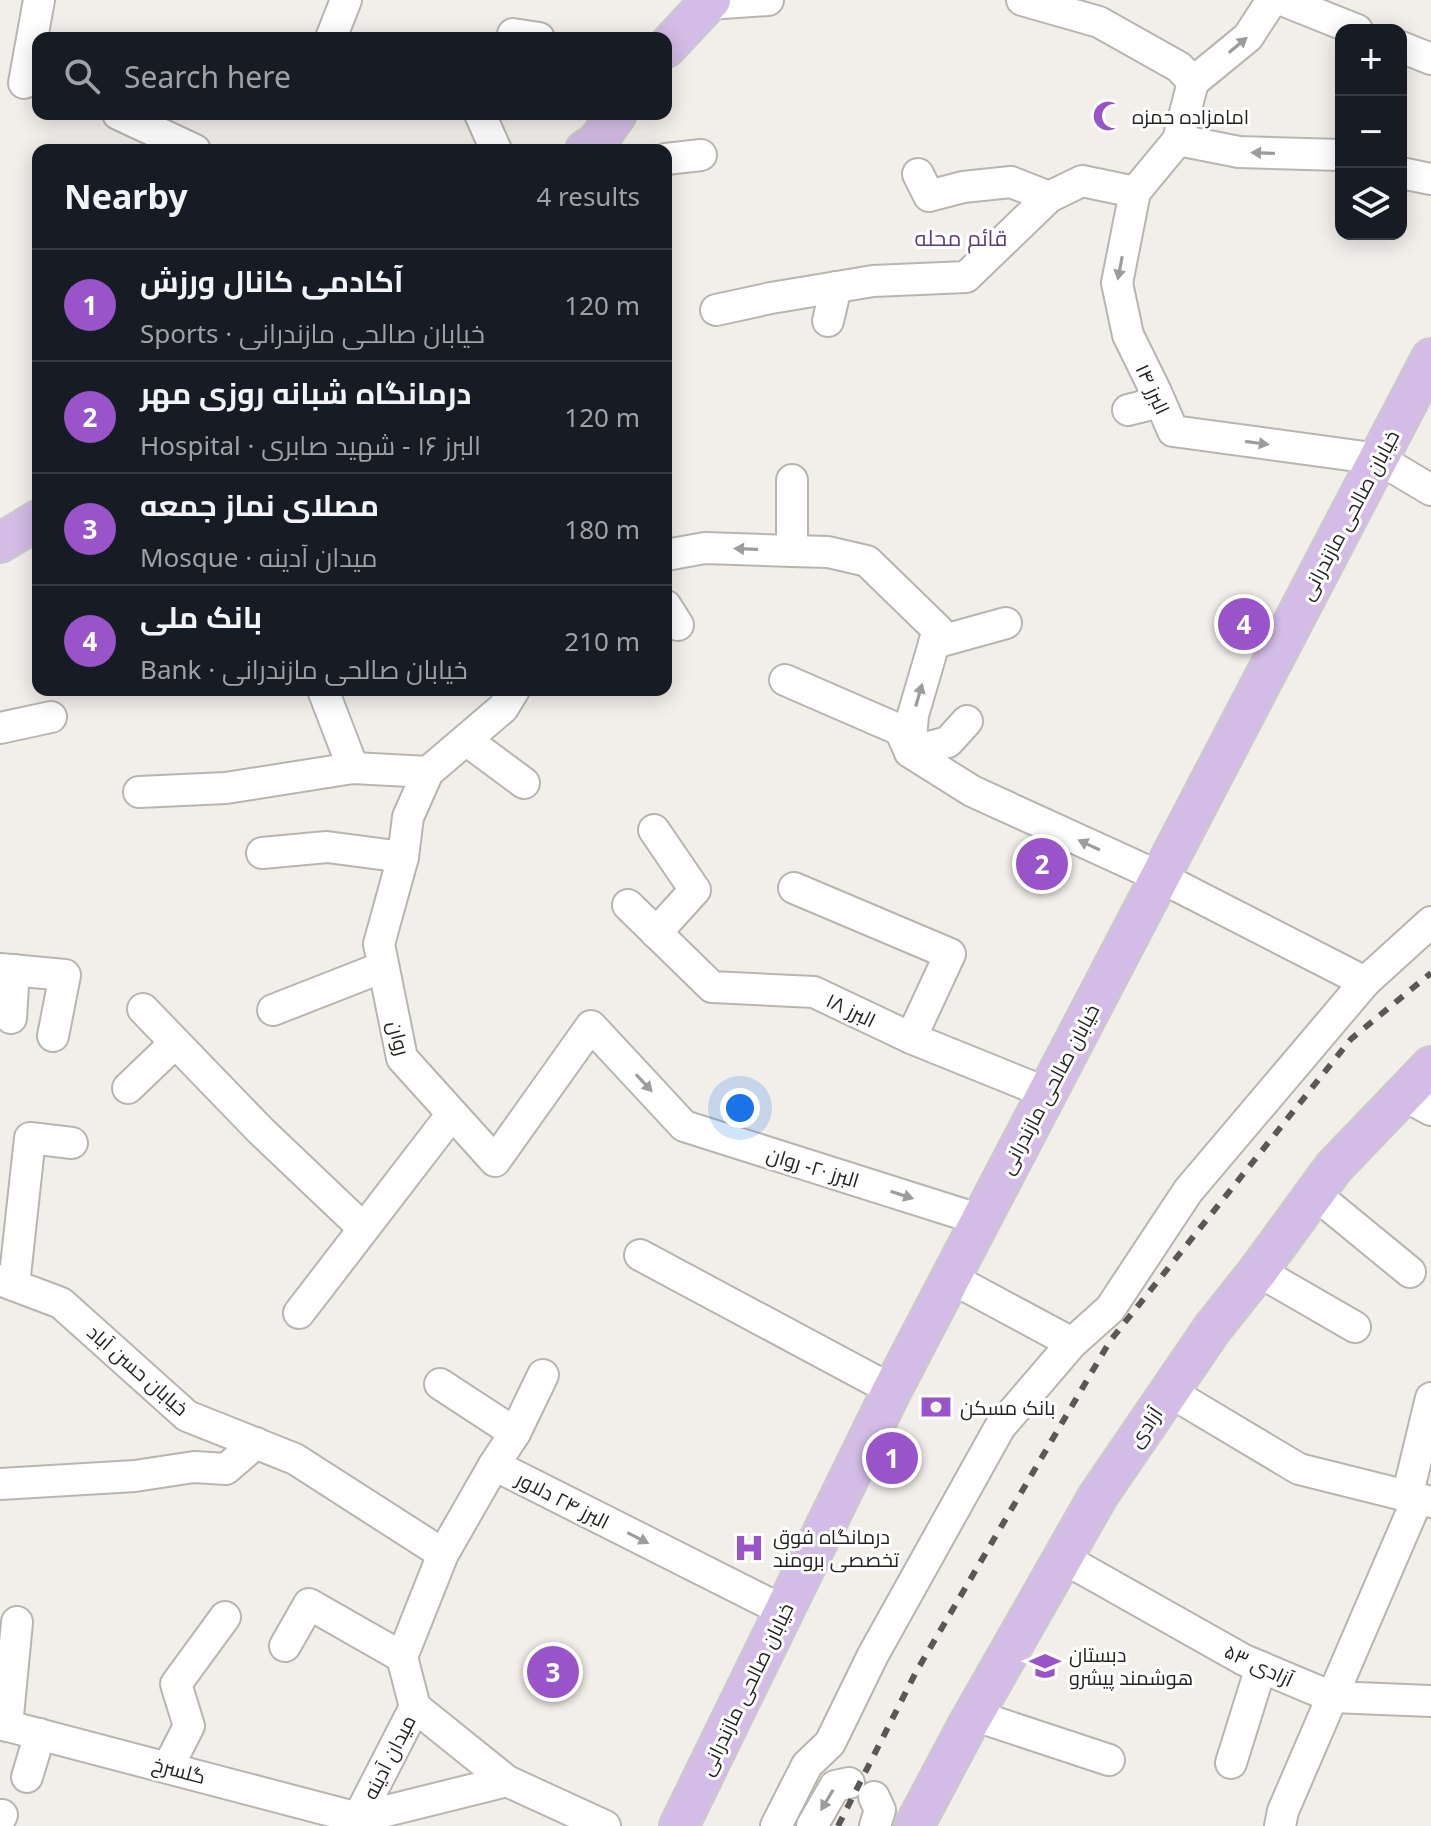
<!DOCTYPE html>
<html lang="en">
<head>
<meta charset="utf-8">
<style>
  :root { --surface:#171b24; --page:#20242c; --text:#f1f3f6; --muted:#9ea1a6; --line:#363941; --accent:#9954c9 }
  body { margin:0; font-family:"Noto Sans",Cairo,sans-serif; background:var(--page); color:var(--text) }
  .controls { position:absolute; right:24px; top:24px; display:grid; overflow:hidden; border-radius:16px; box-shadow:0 4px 20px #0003 }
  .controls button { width:72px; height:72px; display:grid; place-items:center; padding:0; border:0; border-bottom:2px solid var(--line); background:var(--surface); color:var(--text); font:40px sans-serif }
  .you { position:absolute; left:740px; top:1108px; width:28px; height:28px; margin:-20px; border:6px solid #fff; border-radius:50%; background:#1a73e8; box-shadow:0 0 0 12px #1a73e833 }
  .badge { display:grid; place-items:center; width:52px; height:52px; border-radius:50%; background:var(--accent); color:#fff; font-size:26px; font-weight:700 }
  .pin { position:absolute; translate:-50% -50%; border:4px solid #fff; box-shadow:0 2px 8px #0006 }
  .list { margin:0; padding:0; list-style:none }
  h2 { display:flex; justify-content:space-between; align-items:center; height:104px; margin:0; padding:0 32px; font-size:34px }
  h2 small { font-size:26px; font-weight:400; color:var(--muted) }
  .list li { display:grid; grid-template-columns:52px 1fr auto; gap:24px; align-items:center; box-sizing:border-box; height:112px; padding:0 32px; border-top:2px solid var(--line) }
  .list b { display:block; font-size:30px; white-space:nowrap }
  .list p { margin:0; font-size:26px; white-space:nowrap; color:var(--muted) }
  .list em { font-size:26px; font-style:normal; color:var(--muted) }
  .icon { flex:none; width:44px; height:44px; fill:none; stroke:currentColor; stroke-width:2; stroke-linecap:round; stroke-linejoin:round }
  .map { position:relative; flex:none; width:1431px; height:1826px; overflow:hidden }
  .search { position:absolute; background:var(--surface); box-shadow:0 4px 20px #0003; left:32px; top:32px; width:640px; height:88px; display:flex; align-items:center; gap:20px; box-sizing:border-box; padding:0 28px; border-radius:16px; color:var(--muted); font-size:30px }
  .panel { position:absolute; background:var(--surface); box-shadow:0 4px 20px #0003; left:32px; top:144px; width:640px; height:552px; border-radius:16px }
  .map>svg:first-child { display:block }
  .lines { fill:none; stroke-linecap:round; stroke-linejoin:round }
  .minor-casing { stroke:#b8b5b1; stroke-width:34 }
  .major-casing { stroke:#cbcaca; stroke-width:42 }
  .minor { stroke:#fff; stroke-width:30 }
  .major { stroke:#d3bce5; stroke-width:38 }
  .rail { stroke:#5a5755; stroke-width:6; stroke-dasharray:10 10; stroke-linecap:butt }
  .oneway { fill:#9d9c9c }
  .labels { text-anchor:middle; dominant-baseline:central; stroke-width:6; stroke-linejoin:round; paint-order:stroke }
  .poi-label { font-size:20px; fill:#252322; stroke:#fff; text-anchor:start }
  .street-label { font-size:20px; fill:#252322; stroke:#fff }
  .neighbourhood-label { font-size:22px; fill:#5e3d77; stroke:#fff }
</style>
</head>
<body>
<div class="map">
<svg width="1431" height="1826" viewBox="0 0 1431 1826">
  <rect width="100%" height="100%" fill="#f2eeea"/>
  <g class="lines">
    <!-- minor casing -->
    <g class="minor-casing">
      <g id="minor">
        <path d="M 1022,0 L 1099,22 L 1179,67 L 1193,82"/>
        <path d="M 1272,0 L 1248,37 L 1193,82 L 1178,140 L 1135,192 L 1117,283 L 1128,335 L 1156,392 L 1173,431 L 1379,459 L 1431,490"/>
        <path d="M 1282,0 L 1357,30"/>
        <path d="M 708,4 L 768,0"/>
        <path d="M 513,34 L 539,38"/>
        <path d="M 331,38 L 346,0"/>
        <path d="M 1401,47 L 1431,59"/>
        <path d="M 24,83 L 39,0"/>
        <path d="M 118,114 L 195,150"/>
        <path d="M 480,114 L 496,150"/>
        <path d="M 1178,140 L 1239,152 L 1341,155"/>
        <path d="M 666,159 L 701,155"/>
        <path d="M 1401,173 L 1431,179"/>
        <path d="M 918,174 L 929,196 L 963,187 L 1011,182 L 1049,197"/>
        <path d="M 716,310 L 771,298 L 873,281 L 966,277 L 1049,197 L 1082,181 L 1135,192"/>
        <path d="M 828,321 L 836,287"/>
        <path d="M 1128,410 L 1160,402"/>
        <path d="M 792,480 L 792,551"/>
        <path d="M 666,555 L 705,548 L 792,551 L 828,552 L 867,561 L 938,630 L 913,715 L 910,752 L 972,791 L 1160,877 L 1365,982"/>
        <path d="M 666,606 L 678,625"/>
        <path d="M 934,643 L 1006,623"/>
        <path d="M 785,680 L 900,730 L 910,752 L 948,742 L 967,721"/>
        <path d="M 323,690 L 353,768"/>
        <path d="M 514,690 L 503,708 L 428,772 L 408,817 L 403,857 L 379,944 L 402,1058 L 495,1161 L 591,1026 L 684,1126 L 981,1220"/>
        <path d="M 0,728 L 51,717"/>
        <path d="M 466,740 L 524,783"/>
        <path d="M 139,792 L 226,788 L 353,768 L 428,772"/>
        <path d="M 654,830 L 695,890 L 656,933"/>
        <path d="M 262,853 L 327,847 L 403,857"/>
        <path d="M 794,888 L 950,954 L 911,1038"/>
        <path d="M 628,905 L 712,987 L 814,992 L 911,1038 L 1047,1093"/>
        <path d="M 0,969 L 65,975 L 53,1036"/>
        <path d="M 143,1009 L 260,1130 L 363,1228"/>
        <path d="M 273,1010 L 383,967"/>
        <path d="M 11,1018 L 14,970"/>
        <path d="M 128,1088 L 175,1043"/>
        <path d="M 1403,1095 L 1431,1110"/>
        <path d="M 1315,1194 L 1410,1272"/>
        <path d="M 640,1255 L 892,1390"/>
        <path d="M 1258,1271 L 1355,1327"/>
        <path d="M 951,1278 L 1072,1343"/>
        <path d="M 0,1280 L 61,1303 L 187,1416 L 295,1459 L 443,1554"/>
        <path d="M 14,1285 L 30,1138 L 72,1143"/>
        <path d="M 299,1313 L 452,1114"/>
        <path d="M 440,1384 L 515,1433"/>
        <path d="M 1170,1392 L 1299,1469 L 1431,1502"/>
        <path d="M 494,1465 L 784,1611"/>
        <path d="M 0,1484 L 135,1476 L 194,1467 L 226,1469 L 256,1443"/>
        <path d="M 1407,1497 L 1431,1398"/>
        <path d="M 1063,1558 L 1244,1660 L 1332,1697 L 1431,1701"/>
        <path d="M 285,1646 L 309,1604 L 402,1657"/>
        <path d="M 415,1707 L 402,1657 L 443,1554 L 494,1465 L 515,1433 L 543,1375"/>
        <path d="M 973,1715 L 1109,1760"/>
        <path d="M 0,1724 L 358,1818 L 351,1826"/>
        <path d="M 7,1726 L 17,1622"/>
        <path d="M 1231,1763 L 1261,1667"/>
        <path d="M 168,1767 L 189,1726 L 176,1684 L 225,1617"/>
        <path d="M 27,1777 L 40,1734"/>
        <path d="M 507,1781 L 358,1818 L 415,1707 L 507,1781 L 605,1826"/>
        <path d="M 874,1797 L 880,1810 L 875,1826"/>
        <path d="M 0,1815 L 2,1815 L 0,1819"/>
        <path d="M 776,1826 L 807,1765 L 830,1743 L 873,1655 L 1000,1427 L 1072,1343 L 1110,1309 L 1188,1191 L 1365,982 L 1431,922"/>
        <path d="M 812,1826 L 835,1786 L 849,1783"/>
        <path d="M 1280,1826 L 1283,1811 L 1417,1500"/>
      </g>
    </g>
    <!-- major casing -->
    <g class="major-casing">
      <g id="major">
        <path d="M 666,48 L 711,0"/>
        <path d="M 585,150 L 597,142 L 617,114"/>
        <path d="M 0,543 L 38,520"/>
        <path d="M 679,1826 L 892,1390 L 1431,358"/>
        <path d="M 914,1826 L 966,1728 L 1098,1496 L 1212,1329 L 1258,1271 L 1334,1167 L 1431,1066"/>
      </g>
    </g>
    <!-- minor -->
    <use href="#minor" class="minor"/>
    <!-- major -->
    <use href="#major" class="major"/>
    <!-- rail -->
    <path class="rail" d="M 838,1826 L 916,1672 L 1110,1341 L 1351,1039 L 1431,973"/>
  </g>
  <!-- one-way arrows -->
  <defs><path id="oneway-solid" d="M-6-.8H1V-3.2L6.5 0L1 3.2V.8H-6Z" transform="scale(2)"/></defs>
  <g class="oneway">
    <use href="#oneway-solid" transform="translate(1238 45) rotate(-40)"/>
    <use href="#oneway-solid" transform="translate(1263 153) rotate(-178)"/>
    <use href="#oneway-solid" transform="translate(1120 268) rotate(101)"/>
    <use href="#oneway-solid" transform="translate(1257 443) rotate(8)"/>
    <use href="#oneway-solid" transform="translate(746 549) rotate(-178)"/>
    <use href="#oneway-solid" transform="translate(919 695) rotate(-74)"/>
    <use href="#oneway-solid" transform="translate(1089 845) rotate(-155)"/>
    <use href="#oneway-solid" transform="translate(644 1083) rotate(47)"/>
    <use href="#oneway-solid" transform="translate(902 1195) rotate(18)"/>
    <use href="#oneway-solid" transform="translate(638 1538) rotate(27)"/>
    <use href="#oneway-solid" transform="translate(827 1800) rotate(121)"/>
  </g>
  <!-- icons -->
  <defs>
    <g id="mosque-bare" transform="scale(2.4)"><path d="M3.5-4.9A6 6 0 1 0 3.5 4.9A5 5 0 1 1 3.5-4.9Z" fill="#9954c9" stroke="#fff" stroke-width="2.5" paint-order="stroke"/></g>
    <g id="bank-bare" transform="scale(2.4)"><path d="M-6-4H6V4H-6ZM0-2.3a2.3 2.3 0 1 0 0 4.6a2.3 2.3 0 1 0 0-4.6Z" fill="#9954c9" stroke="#fff" stroke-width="2.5" paint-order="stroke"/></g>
    <g id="hospital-bare" transform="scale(2.4)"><path d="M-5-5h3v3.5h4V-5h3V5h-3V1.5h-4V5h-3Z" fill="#9954c9" stroke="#fff" stroke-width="2.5" paint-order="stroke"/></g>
    <g id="school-bare" transform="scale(2.4)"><path d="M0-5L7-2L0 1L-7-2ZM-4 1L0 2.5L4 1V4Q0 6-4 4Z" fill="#9954c9" stroke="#fff" stroke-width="2.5" paint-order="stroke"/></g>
  </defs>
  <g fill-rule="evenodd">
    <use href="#mosque-bare" x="1108" y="116"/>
    <use href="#bank-bare" x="936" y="1407"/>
    <use href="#hospital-bare" x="749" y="1548"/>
    <use href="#school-bare" x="1045" y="1666"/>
  </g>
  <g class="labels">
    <!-- poi labels -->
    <g class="poi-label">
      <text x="1132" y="116">امامزاده حمزه</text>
      <text x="960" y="1407">بانک مسکن</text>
      <text x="773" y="1536">درمانگاه فوق<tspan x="773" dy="23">تخصصی برومند</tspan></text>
      <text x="1069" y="1654">دبستان<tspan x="1069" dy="23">هوشمند پیشرو</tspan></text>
    </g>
    <!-- street labels -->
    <g class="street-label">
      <text transform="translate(1153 389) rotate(65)">البرز ۱۴</text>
      <text transform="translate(1349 515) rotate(-62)">خیابان صالحی مازندرانی</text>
      <text transform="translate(851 1010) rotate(26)">البرز ۱۸</text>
      <text transform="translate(399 1038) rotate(75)">روان</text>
      <text transform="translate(1049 1089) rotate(-62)">خیابان صالحی مازندرانی</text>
      <text transform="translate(813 1167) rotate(17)">البرز ۲۰- روان</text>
      <text transform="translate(138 1370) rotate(41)">خیابان حسن آباد</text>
      <text transform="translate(1145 1427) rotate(-56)">آزادی</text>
      <text transform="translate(563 1500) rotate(27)">البرز ۲۴ دلاور</text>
      <text transform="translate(1259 1665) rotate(25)">آزادی ۵۳</text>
      <text transform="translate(746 1689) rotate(-64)">خیابان صالحی مازندرانی</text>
      <text transform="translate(389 1757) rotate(-63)">میدان آدینه</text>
      <text transform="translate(179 1770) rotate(15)">گلسرخ</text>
    </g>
    <!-- neighbourhood labels -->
    <g class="neighbourhood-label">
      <text x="961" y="237">قائم محله</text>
    </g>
  </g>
</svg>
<div class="controls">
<button>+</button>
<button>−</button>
<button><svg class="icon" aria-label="layers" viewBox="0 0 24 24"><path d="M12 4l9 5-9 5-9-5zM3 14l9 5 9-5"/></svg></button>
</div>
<div class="you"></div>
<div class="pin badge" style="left:892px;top:1458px">1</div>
<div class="pin badge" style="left:1042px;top:864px">2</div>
<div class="pin badge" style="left:553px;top:1672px">3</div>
<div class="pin badge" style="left:1244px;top:624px">4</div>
<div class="search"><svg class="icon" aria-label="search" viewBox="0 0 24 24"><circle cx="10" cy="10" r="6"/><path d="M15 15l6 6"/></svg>Search here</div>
<section class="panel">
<h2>Nearby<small>4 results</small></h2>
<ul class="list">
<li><span class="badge">1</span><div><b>آکادمی کانال ورزش</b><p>Sports · خیابان صالحی مازندرانی</p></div><em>120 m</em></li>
<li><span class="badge">2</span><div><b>درمانگاه شبانه روزی مهر</b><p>Hospital · البرز ۱۶ - شهید صابری</p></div><em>120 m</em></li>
<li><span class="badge">3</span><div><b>مصلای نماز جمعه</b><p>Mosque · میدان آدینه</p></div><em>180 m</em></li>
<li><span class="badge">4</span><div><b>بانک ملی</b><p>Bank · خیابان صالحی مازندرانی</p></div><em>210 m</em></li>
</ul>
</section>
</div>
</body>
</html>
